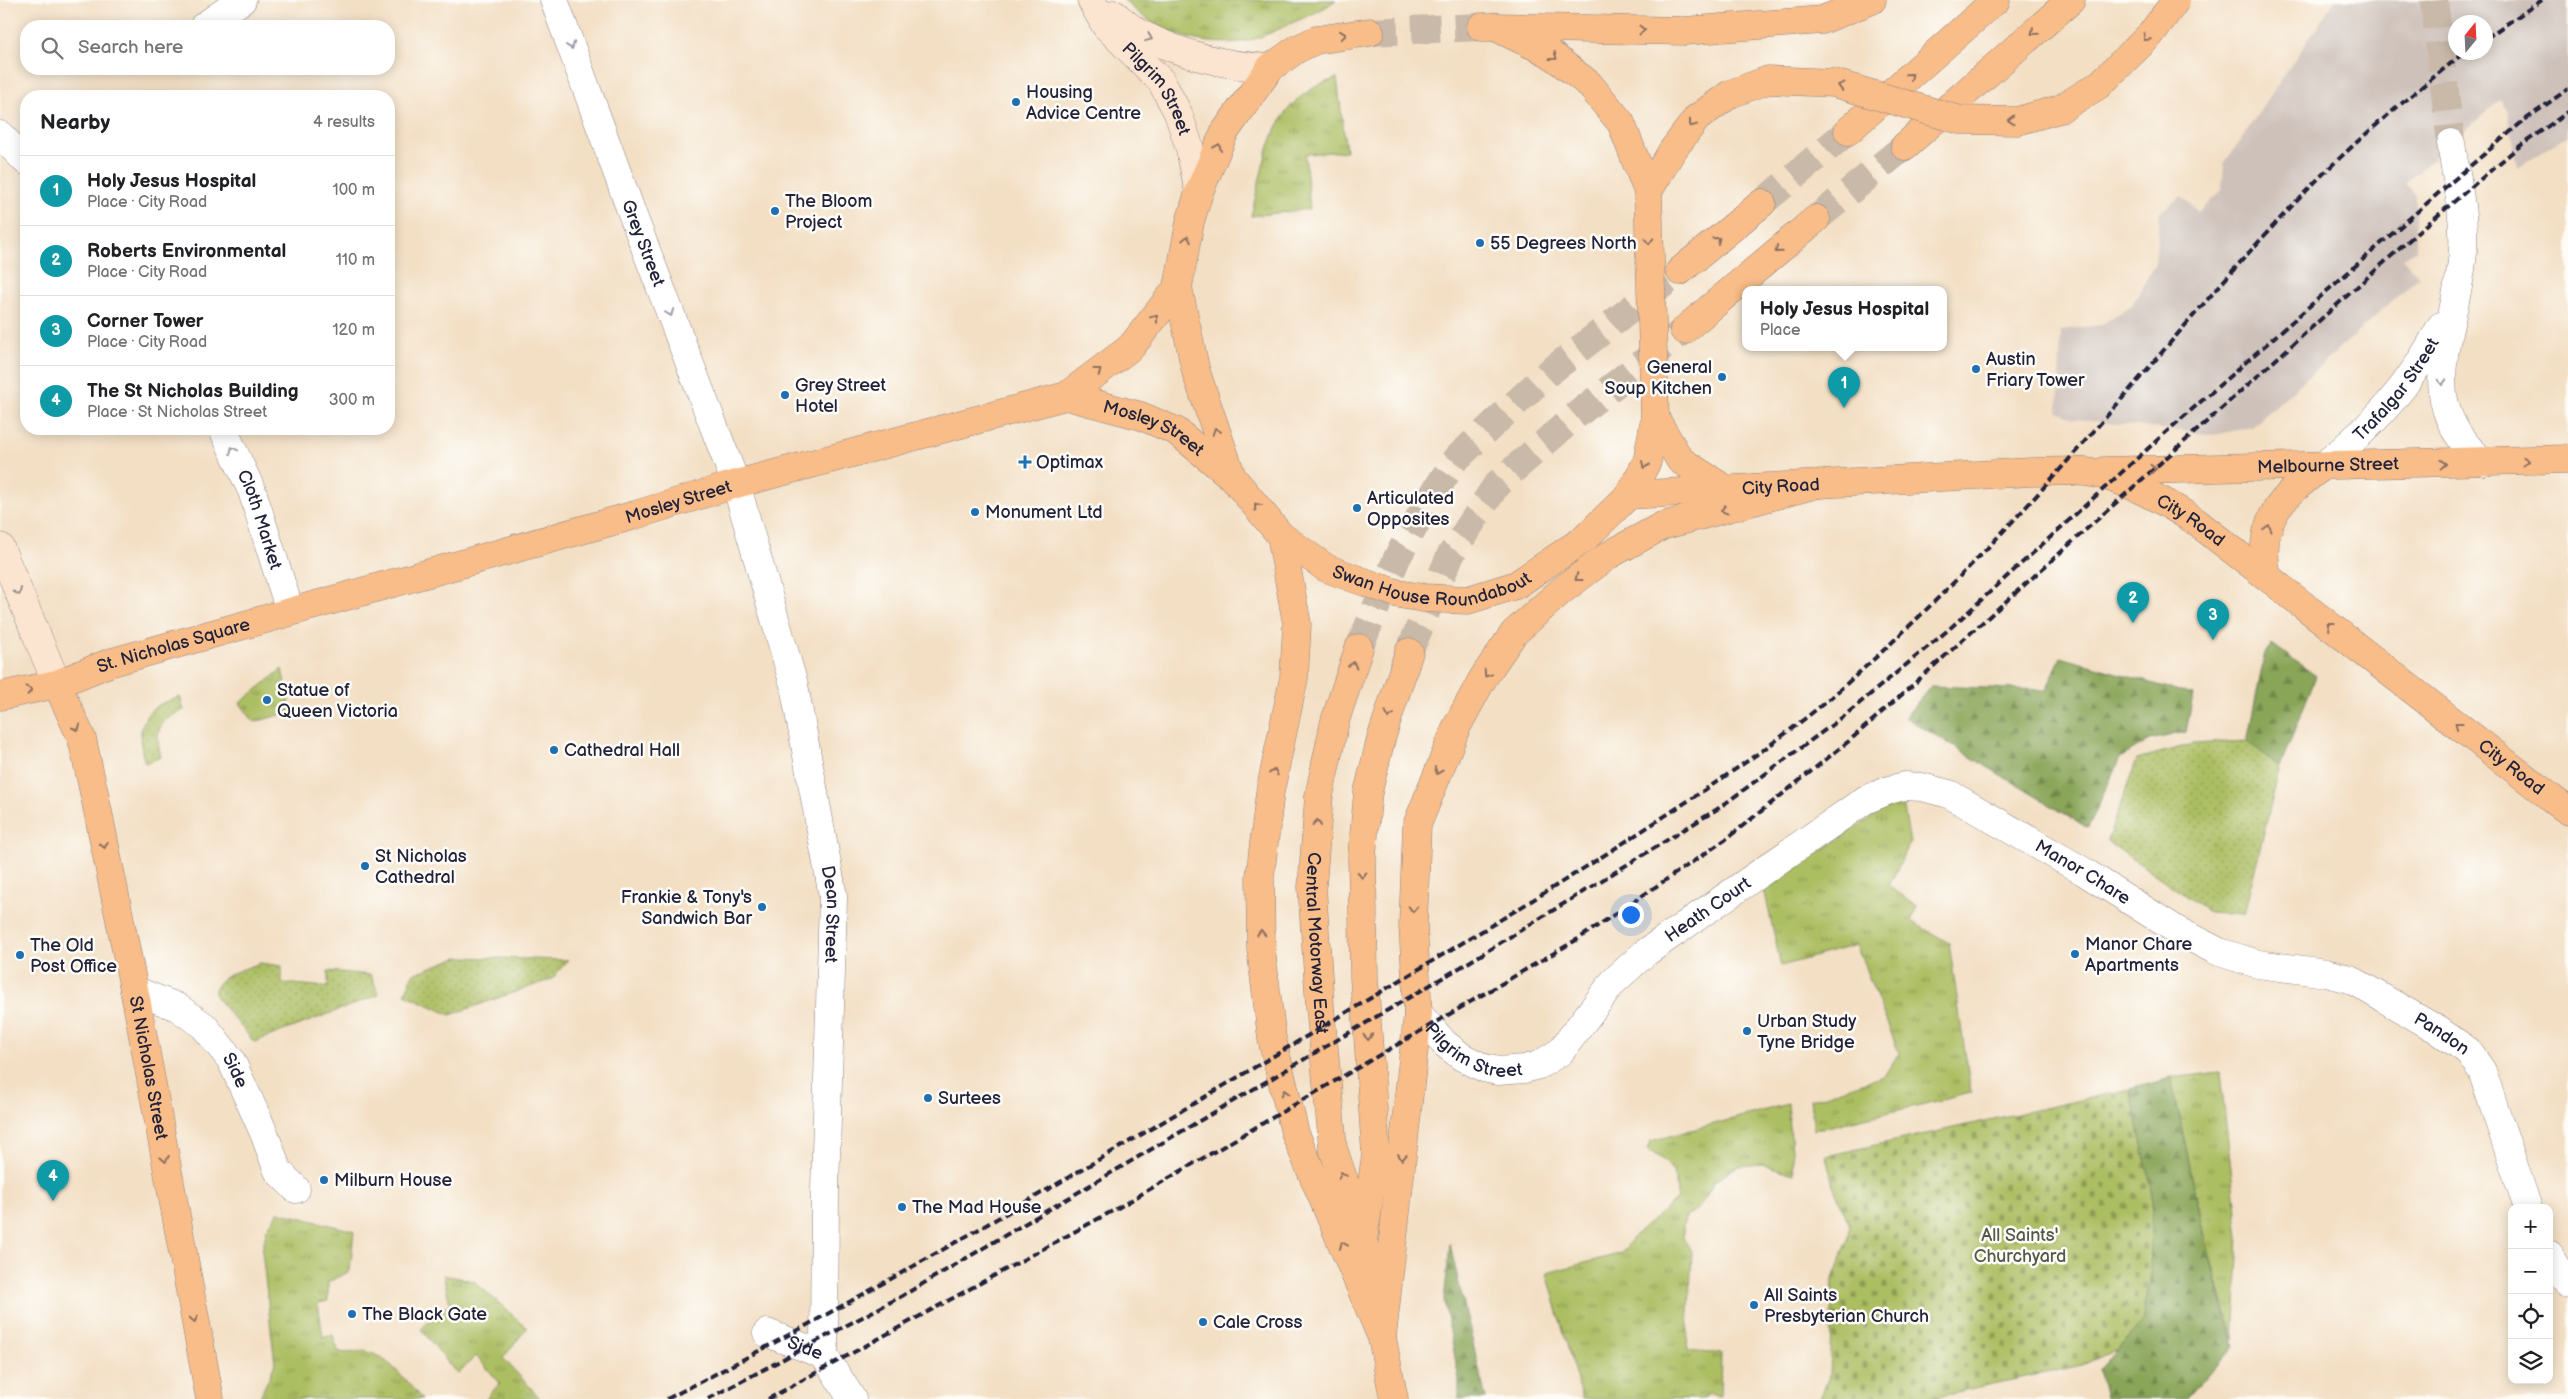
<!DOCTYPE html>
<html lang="en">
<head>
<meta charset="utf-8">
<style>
  :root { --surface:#fff; --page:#f6f6f6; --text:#202124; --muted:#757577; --line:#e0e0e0; --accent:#1f6fb2 }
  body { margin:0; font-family:"Balsamiq Sans",sans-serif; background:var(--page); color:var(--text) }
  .controls { position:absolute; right:15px; bottom:15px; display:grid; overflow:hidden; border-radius:10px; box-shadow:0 2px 12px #0003 }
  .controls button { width:45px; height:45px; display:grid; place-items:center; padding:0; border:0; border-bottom:1px solid var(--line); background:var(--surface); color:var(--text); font:25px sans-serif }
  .compass { position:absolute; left:2448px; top:15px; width:45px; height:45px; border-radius:50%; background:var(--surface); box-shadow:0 2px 12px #0003; rotate:18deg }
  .you { position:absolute; left:1630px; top:914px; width:18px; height:18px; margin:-12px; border:4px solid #fff; border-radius:50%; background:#1a73e8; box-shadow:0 0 0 8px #1a73e833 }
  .badge { display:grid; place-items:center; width:32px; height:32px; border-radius:50%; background:var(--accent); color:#fff; font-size:16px; font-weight:700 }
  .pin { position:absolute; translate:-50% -41px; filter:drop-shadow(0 1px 2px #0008) }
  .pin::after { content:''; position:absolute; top:26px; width:18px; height:15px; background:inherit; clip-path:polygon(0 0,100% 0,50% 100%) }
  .popup { position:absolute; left:1742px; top:286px; width:205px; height:65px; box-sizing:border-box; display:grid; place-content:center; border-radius:10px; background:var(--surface); filter:drop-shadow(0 1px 4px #0005); font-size:16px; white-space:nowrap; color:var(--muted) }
  .popup b { font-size:19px; color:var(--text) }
  .popup::after { content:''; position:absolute; left:50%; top:100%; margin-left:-10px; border:10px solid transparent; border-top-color:var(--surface) }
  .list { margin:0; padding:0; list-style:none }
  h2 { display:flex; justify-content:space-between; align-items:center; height:65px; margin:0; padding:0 20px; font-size:21px }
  h2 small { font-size:16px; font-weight:400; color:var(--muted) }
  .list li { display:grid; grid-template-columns:32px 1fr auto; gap:15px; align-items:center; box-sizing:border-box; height:70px; padding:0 20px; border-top:1px solid var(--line) }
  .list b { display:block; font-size:19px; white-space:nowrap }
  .list p { margin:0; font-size:16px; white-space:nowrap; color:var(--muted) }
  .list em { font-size:16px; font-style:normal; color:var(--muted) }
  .icon { flex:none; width:28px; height:28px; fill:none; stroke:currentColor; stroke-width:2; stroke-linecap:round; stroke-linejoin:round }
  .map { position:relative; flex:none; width:2568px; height:1399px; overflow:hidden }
  .search { position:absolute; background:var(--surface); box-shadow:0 2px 12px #0003; left:20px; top:20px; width:375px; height:55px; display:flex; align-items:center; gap:12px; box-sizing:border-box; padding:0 18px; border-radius:20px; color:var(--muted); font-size:19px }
  .panel { position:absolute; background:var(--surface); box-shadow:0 2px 12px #0003; left:20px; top:90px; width:375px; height:345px; border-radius:20px }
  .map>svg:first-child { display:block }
  .railway { fill:#cec1ba; fill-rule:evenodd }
  .grass { fill:url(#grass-tufts); stroke:#67704e }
  .forest { fill:url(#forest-firs); stroke:#56644a }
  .cemetery { fill:url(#cemetery-stones); stroke:#67704e }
  .garden { fill:url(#garden-dots); stroke:#67704e }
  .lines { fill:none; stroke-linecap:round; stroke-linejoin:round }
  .street-tunnel { stroke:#c9b9a9; stroke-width:28; stroke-dasharray:28 14; stroke-linecap:butt }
  .primary-tunnel { stroke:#c9b9a9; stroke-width:28; stroke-dasharray:28 14; stroke-linecap:butt }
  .highway-tunnel { stroke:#c9b9a9; stroke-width:28; stroke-dasharray:28 14; stroke-linecap:butt }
  .street-casing { stroke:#8a8080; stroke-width:29 }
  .secondary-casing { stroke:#8a8080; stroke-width:29 }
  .primary-casing { stroke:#8a8080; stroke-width:29 }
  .highway-casing { stroke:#8a8080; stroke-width:29 }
  .street { stroke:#fff; stroke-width:28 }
  .secondary { stroke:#fce5d0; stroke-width:28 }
  .primary { stroke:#f8bd89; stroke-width:28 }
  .highway { stroke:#f8bd89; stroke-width:28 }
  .rail { stroke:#22223b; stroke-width:4; stroke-dasharray:8 4; stroke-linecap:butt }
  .highway-bridge-casing { stroke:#8a8080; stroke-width:29; stroke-linecap:butt }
  .highway-bridge { stroke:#f8bd89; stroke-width:28 }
  .oneway { stroke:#8d7062 }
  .oneway2 { stroke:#9a8d8d }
  .oneway3 { stroke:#9c9ca7 }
  .poi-dot { fill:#1f6fb2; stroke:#fdfcf7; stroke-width:2 }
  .labels { text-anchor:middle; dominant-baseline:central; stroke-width:5; stroke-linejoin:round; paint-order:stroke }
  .poi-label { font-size:18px; fill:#22223b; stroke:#fdfcf7; text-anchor:start }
  .street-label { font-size:18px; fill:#22223b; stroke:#fdfcf7 }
  .park-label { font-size:18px; fill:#525949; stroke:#fdfcf7 }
</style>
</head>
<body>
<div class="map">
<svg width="2568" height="1399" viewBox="0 0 2568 1399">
  <defs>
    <pattern id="grass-tufts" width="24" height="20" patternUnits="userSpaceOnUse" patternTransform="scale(1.25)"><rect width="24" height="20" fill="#acbe62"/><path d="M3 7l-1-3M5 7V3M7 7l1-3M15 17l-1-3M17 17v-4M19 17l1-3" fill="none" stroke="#8c9a52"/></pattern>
    <pattern id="forest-firs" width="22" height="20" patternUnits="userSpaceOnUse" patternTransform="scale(1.25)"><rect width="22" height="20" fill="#89a558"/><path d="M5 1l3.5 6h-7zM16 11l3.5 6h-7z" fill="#70864a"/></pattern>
    <pattern id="cemetery-stones" width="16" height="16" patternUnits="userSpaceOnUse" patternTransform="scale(1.25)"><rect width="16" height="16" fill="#acbe62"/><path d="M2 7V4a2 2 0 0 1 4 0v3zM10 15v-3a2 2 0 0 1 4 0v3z" fill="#8c9a52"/></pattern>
    <pattern id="garden-dots" width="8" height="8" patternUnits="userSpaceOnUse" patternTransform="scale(1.25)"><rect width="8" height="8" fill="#acbe62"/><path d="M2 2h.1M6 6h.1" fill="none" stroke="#8c9a52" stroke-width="1.8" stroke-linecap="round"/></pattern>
  </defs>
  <rect width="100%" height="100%" fill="#fdfcf7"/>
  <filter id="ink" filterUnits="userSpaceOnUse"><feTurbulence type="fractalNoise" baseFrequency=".02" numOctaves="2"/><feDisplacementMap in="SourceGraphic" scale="10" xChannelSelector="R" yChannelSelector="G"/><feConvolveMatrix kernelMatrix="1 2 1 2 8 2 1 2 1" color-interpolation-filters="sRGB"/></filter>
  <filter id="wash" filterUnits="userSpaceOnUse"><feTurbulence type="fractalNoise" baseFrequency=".0096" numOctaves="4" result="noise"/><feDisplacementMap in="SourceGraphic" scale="20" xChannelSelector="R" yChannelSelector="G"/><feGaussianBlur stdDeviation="1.12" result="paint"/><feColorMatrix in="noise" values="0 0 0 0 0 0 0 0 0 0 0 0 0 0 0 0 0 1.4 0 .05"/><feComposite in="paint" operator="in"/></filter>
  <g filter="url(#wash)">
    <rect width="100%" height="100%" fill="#f3dfc4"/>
    <!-- railway -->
    <path class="railway" d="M 2335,0 L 2568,0 L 2568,135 L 2518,167 L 2508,112 L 2500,100 L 2405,183 L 2416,195 L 2416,251 L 2402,258 L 2419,277 L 2252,427 L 2214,435 L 2074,419 L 2058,412 L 2061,330 L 2101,325 L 2132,305 L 2155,263 L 2160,212 L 2182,196 L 2198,212 L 2222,190 L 2224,164 ZM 2456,22 L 2486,22 L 2486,52 L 2456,52 Z"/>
    <!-- grass -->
    <g class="grass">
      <path d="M 1124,0 L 1336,0 C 1320,12 1310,15 1292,23 C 1278,29 1262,38 1246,41 C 1200,48 1157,33 1124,0 Z"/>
      <path d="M 1337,78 L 1346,151 L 1305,154 L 1310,209 L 1251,216 C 1266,157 1270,98 1337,78 Z"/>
      <path d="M 282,669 L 291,712 L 254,722 L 240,703 Z"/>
      <path d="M 1902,797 L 1910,843 L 1889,886 L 1917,906 L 1911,921 L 1949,943 L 1971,1093 L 1814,1130 L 1810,1100 L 1884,1076 L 1899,1053 L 1856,945 L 1781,966 L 1764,889 Z"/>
      <path d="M 2220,1072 L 2239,1238 L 2233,1340 L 2206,1241 L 2171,1078 Z"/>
      <path d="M 1788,1104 L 1794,1174 L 1762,1164 L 1740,1166 L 1730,1170 L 1715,1181 L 1699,1208 L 1686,1217 L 1683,1225 L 1683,1238 L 1692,1252 L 1687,1350 L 1721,1353 L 1720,1396 L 1708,1394 L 1704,1399 L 1582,1399 L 1547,1273 L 1622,1253 L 1635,1235 L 1677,1199 C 1677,1171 1671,1164 1648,1150 L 1651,1141 Z"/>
      <path d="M 278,1212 L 354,1231 L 350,1271 L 328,1282 L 328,1301 L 318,1303 L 323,1337 L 333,1335 L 338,1351 C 350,1356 358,1349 368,1352 C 390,1358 407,1383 422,1399 L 259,1399 L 275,1364 L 262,1251 L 267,1229 Z"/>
      <path d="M 443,1275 L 474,1281 L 527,1328 L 503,1358 L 541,1399 L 486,1399 L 500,1383 L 476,1356 L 457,1374 L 421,1329 L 450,1303 Z"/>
    </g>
    <!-- forest -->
    <g class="forest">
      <path d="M 2272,644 L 2316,676 L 2280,767 L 2247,741 L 2265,653 Z"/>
      <path d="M 2061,657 L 2193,695 L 2186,732 L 2150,740 L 2120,758 L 2088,828 L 1905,717 L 1931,686 L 2046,690 Z"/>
      <path d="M 2171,1078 L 2206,1241 L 2233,1346 L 2187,1399 L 2106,1399 L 2099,1369 L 2142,1322 L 2152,1192 L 2130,1089 Z"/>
      <path d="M 1450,1245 L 1486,1399 L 1459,1399 L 1459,1379 L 1444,1300 Z"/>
    </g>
    <!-- cemetery -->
    <path class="cemetery" d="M 2130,1089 L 2152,1192 L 2150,1279 L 2142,1322 L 2116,1350 L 2082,1365 L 1923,1399 L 1820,1399 L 1829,1376 L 1833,1279 L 1849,1237 L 1850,1226 L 1833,1185 L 1826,1156 Z"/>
    <!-- garden -->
    <g class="garden">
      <path d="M 180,697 L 184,710 C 159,720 154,729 161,757 L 145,763 C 139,745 137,721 154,708 C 160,703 172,700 180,697 Z"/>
      <path d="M 2247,741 L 2280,767 L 2244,914 L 2209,912 L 2107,841 L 2137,759 L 2193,744 Z"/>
      <path d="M 458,957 L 568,960 L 552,979 L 450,1015 L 405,994 L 413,974 Z"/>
      <path d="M 260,963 L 282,966 L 282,983 L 328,987 L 328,971 L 371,975 L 379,995 L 254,1042 L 215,996 C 211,976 246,969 260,963 Z"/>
    </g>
  </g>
  <g filter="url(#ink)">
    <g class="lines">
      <!-- street-tunnel -->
      <path class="street-tunnel" d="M 2434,0 L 2451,143"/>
      <!-- primary-tunnel -->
      <path class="primary-tunnel" d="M 1370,32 L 1481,27"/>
      <!-- highway-tunnel -->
      <g class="highway-tunnel">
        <path d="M 1762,203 L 1848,131"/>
        <path d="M 1816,219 L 1905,146"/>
        <path d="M 1359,648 L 1397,558 L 1425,507 L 1455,460 L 1547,374 L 1680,271"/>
        <path d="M 1409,652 L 1450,556 L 1497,484 L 1579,413 L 1684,330"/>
      </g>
      <!-- street casing -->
      <g class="street-casing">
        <g id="street">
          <path id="s1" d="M 554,0 L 633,216 L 736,484 L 794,685 L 833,896 L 825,1191 L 824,1355"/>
          <path d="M 204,26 L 242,0"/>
          <path d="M 0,135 L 26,161"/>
          <path d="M 2451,143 C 2456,178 2465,214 2463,250 C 2459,327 2407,401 2484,462"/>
          <path id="s2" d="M 223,429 L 252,491 L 290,611"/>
          <path id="s3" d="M 2322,467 C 2375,423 2409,388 2441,326"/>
          <path id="s4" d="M 134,990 L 177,1007 L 204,1026 L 231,1060 L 264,1133 L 278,1171 L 296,1189"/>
          <path id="s5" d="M 1418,1013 L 1444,1043 L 1462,1057 L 1484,1068 L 1498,1071 L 1524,1069 L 1539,1065 L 1560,1052 L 1614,981 L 1645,953 L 1865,800 L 1889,790 L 1904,786 L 1922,787 L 1949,794 L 2083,871 L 2178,931 L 2219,952 L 2258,964 L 2326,973 L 2350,979 L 2438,1030 L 2468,1051 L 2482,1071 L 2528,1208"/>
          <path d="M 2549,1254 L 2568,1285"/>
          <path id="s6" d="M 767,1333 L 824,1355 L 852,1399"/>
        </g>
      </g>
      <!-- secondary casing -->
      <g class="secondary-casing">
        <g id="secondary">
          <path id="s7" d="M 1091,0 L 1105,25 L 1161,81 L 1178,113 L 1190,149 L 1199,192"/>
          <path d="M 1114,14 C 1123,21 1132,30 1143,35 C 1183,55 1226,66 1270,68"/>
          <path d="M 0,547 L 57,684"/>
        </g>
      </g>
      <!-- primary casing -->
      <g class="primary-casing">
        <g id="primary">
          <path id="s8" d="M 1370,32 L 1316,40 L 1297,49 L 1270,68 L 1224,133 L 1199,192 L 1190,222 L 1178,287 L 1196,372 L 1232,477 L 1281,536 L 1326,568 L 1356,579 L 1399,594 L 1423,598 L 1468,600 L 1516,585 L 1584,539 L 1629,495 L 1647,462 L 1655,418 L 1648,192 L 1621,123 L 1589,84 L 1549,53 L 1495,27 L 1481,27"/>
          <path id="s9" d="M 1066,396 L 1141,416 L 1176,431 L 1232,477"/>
          <path d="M 1655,418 L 1680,460 L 1725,489"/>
          <path id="s10" d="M 2104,471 L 2568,459"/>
          <path id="s11" d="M 1629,495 L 2031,472 C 2049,472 2068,470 2086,472 C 2119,475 2168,503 2195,521 L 2568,811"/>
          <path d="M 2267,576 C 2256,521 2281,497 2322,467"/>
          <path id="s12" d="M 57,684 L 82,739 L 95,797 L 137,1004 L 210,1399"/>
          <path id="s13" d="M 0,696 L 57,684 L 109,663 L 635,515 L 736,484 L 1066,396 L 1131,347 L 1178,287"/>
        </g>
      </g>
      <!-- highway casing -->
      <g class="highway-casing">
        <g id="highway">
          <path d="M 1495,27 L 1685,31 L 1822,20 L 1872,0"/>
          <path d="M 1848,131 L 1996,0"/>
          <path d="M 1905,146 L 2071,0"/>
          <path d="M 1648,192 L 1672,151"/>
          <path d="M 1680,271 L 1762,203"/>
          <path d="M 1684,330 L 1816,219"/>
          <path d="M 1281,536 L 1297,624 L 1294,678 L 1270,792 L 1260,877 L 1261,949 L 1272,1039 L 1295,1133 L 1382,1338 L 1394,1399"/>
          <path id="s14" d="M 1359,648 L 1335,721 L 1319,796 L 1312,887 L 1320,1006 L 1333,1148 L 1363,1238 L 1372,1283"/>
          <path d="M 1364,1234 L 1376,1155 L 1364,977 L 1362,856 L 1368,792 L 1381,739 L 1409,652"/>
          <path d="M 1382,1338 L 1418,1013 L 1413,925 L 1417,825 L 1457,726 L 1483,678 L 1514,633 L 1561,591 L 1609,555 L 1662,526 L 1821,483"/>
        </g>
      </g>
      <!-- street -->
      <use href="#street" class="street"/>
      <!-- secondary -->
      <use href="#secondary" class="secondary"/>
      <!-- primary -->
      <use href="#primary" class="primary"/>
      <!-- highway -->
      <use href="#highway" class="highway"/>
      <!-- rail -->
      <g class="rail">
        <path d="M 2486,38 L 2542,0"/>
        <path d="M 667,1399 C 907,1276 1138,1137 1369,999 C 1464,942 1558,886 1651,825 C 1714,784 1778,743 1836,693 C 1930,611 2017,520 2099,425 C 2171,343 2241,257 2318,179 C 2364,133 2415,92 2465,52"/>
        <path d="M 708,1399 L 902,1296 L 1466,964 L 1719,808 L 1844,716 L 1947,631 L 2164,434 L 2442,190 L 2522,122 L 2568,89"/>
        <path d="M 768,1399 L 1116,1209 L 1578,939 L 1725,840 L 1849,741 L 1907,690 L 2416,234 L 2516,149 L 2568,112"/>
      </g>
      <!-- highway-bridge casing -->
      <g class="highway-bridge-casing">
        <path id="highway-bridge" d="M 1672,151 L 1697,118 L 1730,94 L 1768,80 L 1834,83 L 1960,120 L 2017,121 L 2060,109 L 2099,85 L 2151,34 L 2176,0"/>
      </g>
      <!-- highway-bridge -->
      <use href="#highway-bridge" class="highway-bridge"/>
    </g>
    <!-- one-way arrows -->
    <defs><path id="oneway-chevron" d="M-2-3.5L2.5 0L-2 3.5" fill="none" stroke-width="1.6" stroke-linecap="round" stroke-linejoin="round" transform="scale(1.25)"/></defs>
    <g class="oneway">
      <use href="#oneway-chevron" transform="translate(1642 30)"/>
      <use href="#oneway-chevron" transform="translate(2034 32) rotate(139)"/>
      <use href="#oneway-chevron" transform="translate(1343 35) rotate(-6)"/>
      <use href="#oneway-chevron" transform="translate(2146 38) rotate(134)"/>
      <use href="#oneway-chevron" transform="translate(1554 57) rotate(36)"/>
      <use href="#oneway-chevron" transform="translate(1910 76) rotate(-41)"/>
      <use href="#oneway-chevron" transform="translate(1841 86) rotate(-165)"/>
      <use href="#oneway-chevron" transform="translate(2011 120) rotate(178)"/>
      <use href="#oneway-chevron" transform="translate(1692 124) rotate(127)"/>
      <use href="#oneway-chevron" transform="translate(1218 147) rotate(-67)"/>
      <use href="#oneway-chevron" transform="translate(1187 239) rotate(-79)"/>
      <use href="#oneway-chevron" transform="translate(1717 240) rotate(-40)"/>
      <use href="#oneway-chevron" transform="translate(1649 241) rotate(88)"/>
      <use href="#oneway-chevron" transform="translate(1778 250) rotate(140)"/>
      <use href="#oneway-chevron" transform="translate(1155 318) rotate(-53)"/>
      <use href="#oneway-chevron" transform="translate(1098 371) rotate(-37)"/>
      <use href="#oneway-chevron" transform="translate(1216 431) rotate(-109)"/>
      <use href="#oneway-chevron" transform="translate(2526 461) rotate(-2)"/>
      <use href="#oneway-chevron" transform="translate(2443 464) rotate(-2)"/>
      <use href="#oneway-chevron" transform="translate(1645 465) rotate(114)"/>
      <use href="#oneway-chevron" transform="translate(2153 469) rotate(-2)"/>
      <use href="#oneway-chevron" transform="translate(1257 506) rotate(-130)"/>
      <use href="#oneway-chevron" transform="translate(1724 510) rotate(165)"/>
      <use href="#oneway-chevron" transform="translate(2268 528) rotate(-74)"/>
      <use href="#oneway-chevron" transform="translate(1578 578) rotate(143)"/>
      <use href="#oneway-chevron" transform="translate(2330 625) rotate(-142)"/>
      <use href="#oneway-chevron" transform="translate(1353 665) rotate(-73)"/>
      <use href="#oneway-chevron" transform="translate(1487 674) rotate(124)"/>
      <use href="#oneway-chevron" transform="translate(29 690) rotate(-13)"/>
      <use href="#oneway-chevron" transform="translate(1389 715) rotate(108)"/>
      <use href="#oneway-chevron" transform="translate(2458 725) rotate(-142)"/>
      <use href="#oneway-chevron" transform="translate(77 728) rotate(66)"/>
      <use href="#oneway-chevron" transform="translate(1438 771) rotate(112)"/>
      <use href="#oneway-chevron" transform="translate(1274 772) rotate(-78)"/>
      <use href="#oneway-chevron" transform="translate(1317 823) rotate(-85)"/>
      <use href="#oneway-chevron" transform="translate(104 845) rotate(79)"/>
      <use href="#oneway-chevron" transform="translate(1362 875) rotate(89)"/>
      <use href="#oneway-chevron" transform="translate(1413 909) rotate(91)"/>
      <use href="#oneway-chevron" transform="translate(1261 933) rotate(-91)"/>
      <use href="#oneway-chevron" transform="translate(1368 1037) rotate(86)"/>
      <use href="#oneway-chevron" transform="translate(1285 1093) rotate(-104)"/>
      <use href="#oneway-chevron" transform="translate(1402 1157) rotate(96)"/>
      <use href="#oneway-chevron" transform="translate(165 1159) rotate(80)"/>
      <use href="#oneway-chevron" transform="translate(1342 1175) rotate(-108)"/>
      <use href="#oneway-chevron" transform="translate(1343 1245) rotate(-113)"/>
      <use href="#oneway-chevron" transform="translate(194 1319) rotate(79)"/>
    </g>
    <g class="oneway2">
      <use href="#oneway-chevron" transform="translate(1149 38) rotate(22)"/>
      <use href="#oneway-chevron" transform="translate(18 592) rotate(68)"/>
    </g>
    <g class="oneway3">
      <use href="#oneway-chevron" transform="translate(571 46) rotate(70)"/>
      <use href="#oneway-chevron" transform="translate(670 313) rotate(69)"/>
      <use href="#oneway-chevron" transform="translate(2442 382) rotate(88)"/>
      <use href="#oneway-chevron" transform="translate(233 450) rotate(-115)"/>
    </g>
  </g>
  <!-- markers -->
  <g class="poi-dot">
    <circle cx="1016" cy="102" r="5"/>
    <circle cx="775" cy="211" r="5"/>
    <circle cx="1480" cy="243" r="5"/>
    <circle cx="1976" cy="369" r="5"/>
    <circle cx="1722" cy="377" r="5"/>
    <circle cx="785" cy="395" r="5"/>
    <path d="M1022.5 454.5h5v5h5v5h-5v5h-5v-5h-5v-5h5z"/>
    <circle cx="1357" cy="508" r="5"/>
    <circle cx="975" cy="512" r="5"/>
    <circle cx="267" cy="700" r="5"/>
    <circle cx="554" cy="750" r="5"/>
    <circle cx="365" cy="866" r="5"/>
    <circle cx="762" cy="907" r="5"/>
    <circle cx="2075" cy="954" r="5"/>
    <circle cx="20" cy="955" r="5"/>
    <circle cx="1747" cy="1031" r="5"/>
    <circle cx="928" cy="1098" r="5"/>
    <circle cx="324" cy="1180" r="5"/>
    <circle cx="902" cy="1207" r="5"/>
    <circle cx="1754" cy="1305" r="5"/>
    <circle cx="352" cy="1314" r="5"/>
    <circle cx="1203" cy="1322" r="5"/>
  </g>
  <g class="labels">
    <!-- poi labels -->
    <g class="poi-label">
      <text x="1026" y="92">Housing<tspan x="1026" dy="21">Advice Centre</tspan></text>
      <text x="785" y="201">The Bloom<tspan x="785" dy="21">Project</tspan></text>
      <text x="1490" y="243">55 Degrees North</text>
      <text x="1986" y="359">Austin<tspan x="1986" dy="21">Friary Tower</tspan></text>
      <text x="1712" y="367" text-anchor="end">General<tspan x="1712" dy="21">Soup Kitchen</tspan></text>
      <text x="795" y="385">Grey Street<tspan x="795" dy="21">Hotel</tspan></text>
      <text x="1036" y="462">Optimax</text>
      <text x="1367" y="498">Articulated<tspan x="1367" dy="21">Opposites</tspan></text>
      <text x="985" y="512">Monument Ltd</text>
      <text x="277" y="690">Statue of<tspan x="277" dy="21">Queen Victoria</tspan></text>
      <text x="564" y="750">Cathedral Hall</text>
      <text x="375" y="856">St Nicholas<tspan x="375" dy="21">Cathedral</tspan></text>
      <text x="752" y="897" text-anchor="end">Frankie &amp; Tony's<tspan x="752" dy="21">Sandwich Bar</tspan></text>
      <text x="2085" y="944">Manor Chare<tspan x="2085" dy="21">Apartments</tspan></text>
      <text x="30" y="945">The Old<tspan x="30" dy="21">Post Office</tspan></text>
      <text x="1757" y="1021">Urban Study<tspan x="1757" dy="21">Tyne Bridge</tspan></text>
      <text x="938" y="1098">Surtees</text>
      <text x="334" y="1180">Milburn House</text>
      <text x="912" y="1207">The Mad House</text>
      <text x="1764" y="1295">All Saints<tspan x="1764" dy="21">Presbyterian Church</tspan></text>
      <text x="362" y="1314">The Black Gate</text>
      <text x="1213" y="1322">Cale Cross</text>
    </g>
    <!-- street labels -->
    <g class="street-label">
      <text stroke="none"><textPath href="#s7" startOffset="112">Pilgrim Street</textPath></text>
      <text stroke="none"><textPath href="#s1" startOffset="259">Grey Street</textPath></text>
      <text stroke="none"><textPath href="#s3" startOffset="108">Trafalgar Street</textPath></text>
      <text stroke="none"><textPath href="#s9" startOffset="94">Mosley Street</textPath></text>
      <text stroke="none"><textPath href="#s10" startOffset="224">Melbourne Street</textPath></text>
      <text stroke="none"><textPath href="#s11" startOffset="152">City Road</textPath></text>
      <text stroke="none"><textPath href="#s13" startOffset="706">Mosley Street</textPath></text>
      <text stroke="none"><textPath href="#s2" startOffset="98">Cloth Market</textPath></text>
      <text stroke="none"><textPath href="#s11" startOffset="574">City Road</textPath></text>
      <text stroke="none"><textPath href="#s8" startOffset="790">Swan House Roundabout</textPath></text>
      <text stroke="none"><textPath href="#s13" startOffset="181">St. Nicholas Square</textPath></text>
      <text stroke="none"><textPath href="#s11" startOffset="979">City Road</textPath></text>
      <text stroke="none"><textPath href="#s5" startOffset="809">Manor Chare</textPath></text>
      <text stroke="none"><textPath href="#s5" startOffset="375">Heath Court</textPath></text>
      <text stroke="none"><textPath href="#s1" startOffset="959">Dean Street</textPath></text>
      <text stroke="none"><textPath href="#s14" startOffset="301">Central Motorway East</textPath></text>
      <text stroke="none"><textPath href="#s5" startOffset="1208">Pandon</textPath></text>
      <text stroke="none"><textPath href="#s5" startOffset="71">Pilgrim Street</textPath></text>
      <text stroke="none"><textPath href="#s12" startOffset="396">St Nicholas Street</textPath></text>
      <text stroke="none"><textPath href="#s4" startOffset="134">Side</textPath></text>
      <text stroke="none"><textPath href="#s6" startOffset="41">Side</textPath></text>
    </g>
    <!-- park labels -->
    <g class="park-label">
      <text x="2020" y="1235">All Saints'<tspan x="2020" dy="21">Churchyard</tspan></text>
    </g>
  </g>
</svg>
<div class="controls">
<button>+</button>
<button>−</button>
<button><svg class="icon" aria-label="locate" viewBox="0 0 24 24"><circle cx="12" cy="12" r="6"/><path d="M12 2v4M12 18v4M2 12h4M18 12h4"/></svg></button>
<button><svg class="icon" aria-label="layers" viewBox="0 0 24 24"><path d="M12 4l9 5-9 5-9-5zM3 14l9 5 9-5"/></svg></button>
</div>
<svg class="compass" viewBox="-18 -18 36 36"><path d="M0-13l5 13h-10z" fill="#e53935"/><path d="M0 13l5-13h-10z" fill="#757577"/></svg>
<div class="you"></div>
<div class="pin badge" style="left:1844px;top:408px;background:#0f9aa8">1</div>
<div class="popup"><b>Holy Jesus Hospital</b>Place</div>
<div class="pin badge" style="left:2133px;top:623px;background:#0f9aa8">2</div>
<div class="pin badge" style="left:2213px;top:640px;background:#0f9aa8">3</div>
<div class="pin badge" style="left:53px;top:1201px;background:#0f9aa8">4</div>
<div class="search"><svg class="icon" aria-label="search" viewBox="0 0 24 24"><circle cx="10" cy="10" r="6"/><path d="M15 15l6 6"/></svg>Search here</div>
<section class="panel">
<h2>Nearby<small>4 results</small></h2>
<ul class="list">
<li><span class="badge" style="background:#0f9aa8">1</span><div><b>Holy Jesus Hospital</b><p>Place · City Road</p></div><em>100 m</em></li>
<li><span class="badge" style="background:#0f9aa8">2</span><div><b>Roberts Environmental</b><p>Place · City Road</p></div><em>110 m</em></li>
<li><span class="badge" style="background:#0f9aa8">3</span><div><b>Corner Tower</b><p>Place · City Road</p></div><em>120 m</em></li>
<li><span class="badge" style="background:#0f9aa8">4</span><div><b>The St Nicholas Building</b><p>Place · St Nicholas Street</p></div><em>300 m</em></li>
</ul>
</section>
</div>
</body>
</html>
